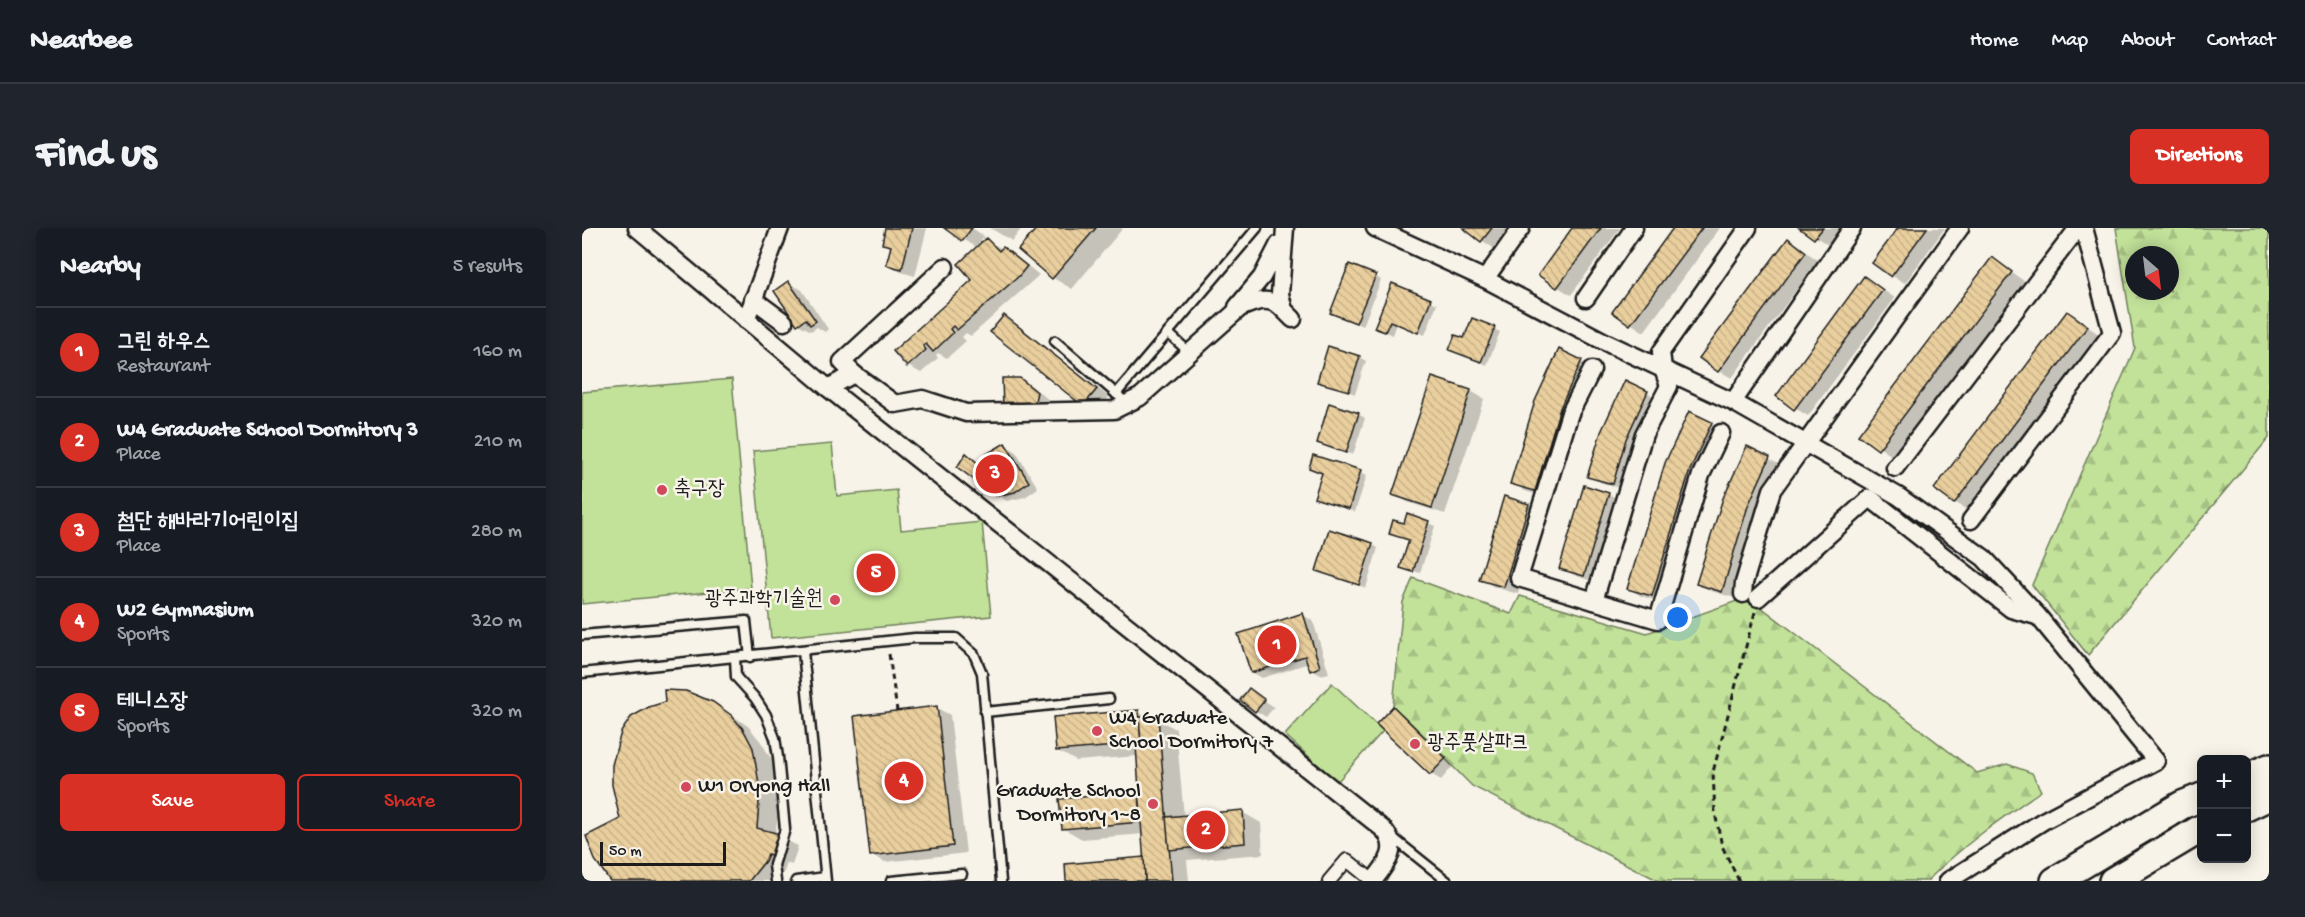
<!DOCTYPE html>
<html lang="en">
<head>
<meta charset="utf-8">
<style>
  :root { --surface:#171b24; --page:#20242c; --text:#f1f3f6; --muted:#9ea1a6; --line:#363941; --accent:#d93025 }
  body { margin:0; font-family:"Gochi Hand","Poor Story",sans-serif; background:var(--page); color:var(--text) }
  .controls { position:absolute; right:18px; bottom:18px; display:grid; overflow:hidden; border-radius:9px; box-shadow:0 3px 15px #0003 }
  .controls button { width:54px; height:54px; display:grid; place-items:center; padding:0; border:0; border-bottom:2px solid var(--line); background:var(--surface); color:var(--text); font:30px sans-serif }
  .compass { position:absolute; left:1543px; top:18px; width:54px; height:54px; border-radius:50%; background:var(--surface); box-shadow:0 3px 15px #0003; rotate:152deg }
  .scale { position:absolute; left:18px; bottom:15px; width:126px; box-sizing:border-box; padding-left:6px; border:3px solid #1c1c1c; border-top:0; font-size:16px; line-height:21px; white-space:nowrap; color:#1c1c1c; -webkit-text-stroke:4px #f7f3e8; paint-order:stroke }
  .you { position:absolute; left:1096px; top:390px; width:21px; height:21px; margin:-15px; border:4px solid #fff; border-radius:50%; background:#1a73e8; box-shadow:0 0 0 9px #1a73e833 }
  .badge { display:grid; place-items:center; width:39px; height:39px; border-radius:50%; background:var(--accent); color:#fff; font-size:20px; font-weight:700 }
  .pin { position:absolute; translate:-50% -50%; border:3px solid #fff; box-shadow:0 2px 6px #0006 }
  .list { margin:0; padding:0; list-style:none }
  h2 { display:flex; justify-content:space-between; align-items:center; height:78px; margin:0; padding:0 24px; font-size:26px }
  h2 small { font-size:20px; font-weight:400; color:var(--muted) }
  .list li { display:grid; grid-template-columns:39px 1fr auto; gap:18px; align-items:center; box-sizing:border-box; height:90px; padding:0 24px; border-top:2px solid var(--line) }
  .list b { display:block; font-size:22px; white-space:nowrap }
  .list p { margin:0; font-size:20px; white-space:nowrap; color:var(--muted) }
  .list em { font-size:20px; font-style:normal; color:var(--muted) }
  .actions { display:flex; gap:12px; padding:18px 24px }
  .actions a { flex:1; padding:14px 0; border:2px solid var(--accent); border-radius:9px; text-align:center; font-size:21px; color:var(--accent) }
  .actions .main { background:var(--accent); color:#fff }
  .map { position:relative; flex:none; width:1687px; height:653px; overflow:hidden; border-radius:9px }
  header { display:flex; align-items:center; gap:36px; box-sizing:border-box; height:84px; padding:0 30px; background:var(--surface); border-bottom:2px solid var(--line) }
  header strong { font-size:28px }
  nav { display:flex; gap:33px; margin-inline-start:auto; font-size:21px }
  .intro { display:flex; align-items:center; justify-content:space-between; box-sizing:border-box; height:144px; padding:0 36px }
  h1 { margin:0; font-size:42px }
  .button { padding:15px 27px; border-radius:9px; background:var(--accent); color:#fff; font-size:21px; font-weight:700 }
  main { display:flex; gap:36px; padding:0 36px }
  aside { flex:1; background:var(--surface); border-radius:9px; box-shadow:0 3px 15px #0003 }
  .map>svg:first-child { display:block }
  .green { fill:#c2e29a; stroke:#6f7f5b; stroke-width:1.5 }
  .forest { fill:url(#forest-firs); stroke:#6f7f5b; stroke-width:1.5; fill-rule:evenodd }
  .shadow { fill:#0003 }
  .building { fill:url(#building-back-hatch); stroke:#1c1c1c; stroke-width:1.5 }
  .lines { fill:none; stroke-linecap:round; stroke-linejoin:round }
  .service-casing { stroke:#1c1c1c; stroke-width:13 }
  .pedestrian-casing { stroke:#1c1c1c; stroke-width:16 }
  .minor-casing { stroke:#1c1c1c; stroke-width:21 }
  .trunk-casing { stroke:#1c1c1c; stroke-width:32 }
  .path { stroke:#1c1c1c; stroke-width:3; stroke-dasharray:6 4.5; stroke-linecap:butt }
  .service { stroke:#f7f3e8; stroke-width:8 }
  .pedestrian { stroke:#f7f3e8; stroke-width:12 }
  .minor { stroke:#f7f3e8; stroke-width:16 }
  .trunk { stroke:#f7f3e8; stroke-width:27 }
  .poi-dot { fill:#d1495b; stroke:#f7f3e8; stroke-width:2 }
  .labels { text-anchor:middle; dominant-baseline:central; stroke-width:5; stroke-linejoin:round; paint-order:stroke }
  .poi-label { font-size:21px; fill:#1c1c1c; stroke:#f7f3e8; text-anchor:start }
</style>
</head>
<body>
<header>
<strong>Nearbee</strong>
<nav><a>Home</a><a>Map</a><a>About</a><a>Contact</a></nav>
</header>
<div class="intro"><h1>Find us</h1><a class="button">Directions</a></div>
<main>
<aside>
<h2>Nearby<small>5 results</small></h2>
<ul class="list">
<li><span class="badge">1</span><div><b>그린 하우스</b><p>Restaurant</p></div><em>160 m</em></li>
<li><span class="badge">2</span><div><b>W4 Graduate School Dormitory 3</b><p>Place</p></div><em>210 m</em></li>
<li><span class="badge">3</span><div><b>첨단 해바라기어린이집</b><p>Place</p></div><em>280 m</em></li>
<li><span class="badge">4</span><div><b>W2 Gymnasium</b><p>Sports</p></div><em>320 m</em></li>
<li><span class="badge">5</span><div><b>테니스장</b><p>Sports</p></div><em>320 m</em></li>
</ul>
<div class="actions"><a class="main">Save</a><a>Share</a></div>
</aside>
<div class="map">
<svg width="1687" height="653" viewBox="0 0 1687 653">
  <defs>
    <pattern id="forest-firs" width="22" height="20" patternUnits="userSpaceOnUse" patternTransform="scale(1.5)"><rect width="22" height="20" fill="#c2e29a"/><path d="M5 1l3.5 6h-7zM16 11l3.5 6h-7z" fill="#a6c184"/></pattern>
    <pattern id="building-back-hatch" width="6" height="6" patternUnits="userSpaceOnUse" patternTransform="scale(1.5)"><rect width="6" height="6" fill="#eacf9e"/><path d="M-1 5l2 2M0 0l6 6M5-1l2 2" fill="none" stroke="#c8b188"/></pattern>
  </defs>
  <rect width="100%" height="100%" fill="#f7f3e8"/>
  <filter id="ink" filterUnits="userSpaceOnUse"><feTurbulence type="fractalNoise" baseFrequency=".0167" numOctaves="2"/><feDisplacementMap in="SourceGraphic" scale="12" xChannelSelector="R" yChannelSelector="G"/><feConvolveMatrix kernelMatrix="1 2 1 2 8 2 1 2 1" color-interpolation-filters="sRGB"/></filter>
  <g filter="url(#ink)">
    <!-- green -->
    <g class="green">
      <path d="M 150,151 L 169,360 L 0,376 L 0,164 Z"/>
      <path d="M 250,216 L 255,268 L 315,262 L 319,302 L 400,294 L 409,388 L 189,410 L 171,223 Z"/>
      <path d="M 750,455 L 801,503 L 755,554 L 703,507 Z"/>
    </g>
    <!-- forest -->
    <g class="forest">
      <path d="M 1534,0 L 1687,0 L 1687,210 L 1506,427 L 1450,357 L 1553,120 ZM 1552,27 L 1588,27 L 1588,63 L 1552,63 Z"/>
      <path d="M 831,350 L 929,386 L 938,368 L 1065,405 L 1166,369 L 1395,545 L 1425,536 L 1450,545 L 1459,563 C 1419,590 1380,618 1345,653 L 1077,653 L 890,558 L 811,478 L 821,374 Z"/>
    </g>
    <!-- shadow -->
    <g class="shadow">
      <path d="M 305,0 L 345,0 L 333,48 L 319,44 L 306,37 L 310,20 L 301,15 Z"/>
      <path d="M 364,0 L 390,0 L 402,8 L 394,19 Z"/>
      <path d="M 408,0 L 440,0 L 430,13 Z"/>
      <path d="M 457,0 L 541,0 L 490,61 L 471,50 L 438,22 Z"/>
      <path d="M 928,0 L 913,21 L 883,1 L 883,0 Z"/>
      <path d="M 992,0 L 1038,0 L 989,67 L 976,59 Z"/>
      <path d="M 1093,0 L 1138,0 L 1062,104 L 1032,84 Z"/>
      <path d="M 1220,0 L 1259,0 L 1246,17 Z"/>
      <path d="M 1318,0 L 1363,0 L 1323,55 L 1310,48 Z"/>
      <path d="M 404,12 L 435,29 L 457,47 L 389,108 L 384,105 L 380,109 L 384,113 L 365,130 L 356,125 L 354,127 L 356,130 L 339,145 L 326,138 L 313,123 L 392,52 Z"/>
      <path d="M 1206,12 L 1236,32 L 1150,150 L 1137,143 Z"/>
      <path d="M 1410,31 L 1442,53 L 1310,228 L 1278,206 Z"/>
      <path d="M 793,48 L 799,52 L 781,98 L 756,88 Z"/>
      <path d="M 1283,50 L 1313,70 L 1226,188 L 1213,180 Z"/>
      <path d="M 207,55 L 220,62 L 246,101 L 243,104 L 235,99 L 229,103 L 216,96 Z"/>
      <path d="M 811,57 L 855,76 L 843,107 L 814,96 L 810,107 L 794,99 Z"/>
      <path d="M 1486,85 L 1518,107 L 1386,283 L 1354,261 Z"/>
      <path d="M 422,89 L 435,97 L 527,169 L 515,184 L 502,176 Z"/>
      <path d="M 912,101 L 918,104 L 905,137 L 869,121 L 883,112 Z"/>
      <path d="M 977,123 L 1013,141 L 966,270 L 943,263 L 930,255 Z"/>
      <path d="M 777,129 L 784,133 L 773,166 L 737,153 Z"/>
      <path d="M 438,151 L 451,159 L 468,173 L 465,185 L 423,179 Z"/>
      <path d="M 851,151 L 889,163 L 902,171 L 863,286 L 825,274 L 812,266 Z"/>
      <path d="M 1044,154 L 1079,172 L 1044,262 L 1020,255 L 1007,248 Z"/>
      <path d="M 776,186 L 783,190 L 771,227 L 737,215 Z"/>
      <path d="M 1129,195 L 1143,203 L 1083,375 L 1059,368 L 1046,360 Z"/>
      <path d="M 423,217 L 433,223 L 456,260 L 443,269 L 425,273 L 415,267 L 384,227 L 400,237 L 409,233 Z"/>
      <path d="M 1187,231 L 1200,238 L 1179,285 L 1153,370 L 1129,363 L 1116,356 Z"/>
      <path d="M 729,240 L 778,244 L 785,247 L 773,284 L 734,270 L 741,245 Z"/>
      <path d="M 1027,266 L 1040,274 L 1015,355 L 992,347 L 979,340 Z"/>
      <path d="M 924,270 L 947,277 L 960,285 L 936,366 L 912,359 L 899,351 Z"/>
      <path d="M 826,287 L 853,298 L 838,345 L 819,339 L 828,313 L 809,305 L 823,297 Z"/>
      <path d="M 790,316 L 796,320 L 784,360 L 735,342 Z"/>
      <path d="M 721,387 L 731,393 L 747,445 L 739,447 L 729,442 L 727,435 L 680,450 L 670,444 Z"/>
      <path d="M 667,462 L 692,479 L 684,489 L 674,483 Z"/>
      <path d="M 93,463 L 114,467 L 150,487 L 167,499 L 179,514 L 190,532 L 196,560 L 196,586 L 193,607 L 216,618 L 210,637 L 205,635 L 202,644 L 194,653 L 30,653 L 15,631 L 40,592 L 84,475 Z"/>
      <path d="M 355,480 L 368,487 L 384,625 L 303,634 L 290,627 Z"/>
      <path d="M 811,480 L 821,486 L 873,536 L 859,552 L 849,546 Z"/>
      <path d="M 556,484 L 568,491 L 575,491 L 594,501 L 602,589 L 660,584 L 679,595 L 681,626 L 605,632 L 607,653 L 486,653 L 484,638 L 563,630 L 562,606 L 500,611 L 481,600 L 479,572 L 559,565 L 556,528 L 494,533 L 476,523 Z"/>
    </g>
    <!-- building -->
    <g class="building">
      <path d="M 303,0 L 330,0 L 320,41 L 304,37 L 309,18 L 300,16 Z"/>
      <path d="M 362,0 L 390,0 L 380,13 Z"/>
      <path d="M 455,0 L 514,0 L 470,51 L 436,22 Z"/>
      <path d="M 881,0 L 910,0 L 899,14 Z"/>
      <path d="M 990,0 L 1019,0 L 975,60 L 956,47 Z"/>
      <path d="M 1091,0 L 1120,0 L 1048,97 L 1030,84 Z"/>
      <path d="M 1217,0 L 1241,0 L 1232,11 Z"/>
      <path d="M 1316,0 L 1345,0 L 1309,49 L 1290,35 Z"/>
      <path d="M 404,10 L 417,23 L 421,19 L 445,38 L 437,48 L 375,102 L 371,98 L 368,101 L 371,105 L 351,124 L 344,116 L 341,118 L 344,122 L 325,139 L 311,123 L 390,52 L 376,36 Z"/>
      <path d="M 1206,10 L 1224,24 L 1136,144 L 1117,130 Z"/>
      <path d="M 1410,29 L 1430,44 L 1296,222 L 1276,207 Z"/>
      <path d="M 767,36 L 794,47 L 774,95 L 748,85 Z"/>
      <path d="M 1282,48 L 1301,62 L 1212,182 L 1194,168 Z"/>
      <path d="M 206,53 L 234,93 L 228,97 L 224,91 L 215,97 L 192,63 Z"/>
      <path d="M 810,55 L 849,71 L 836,105 L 808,93 L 803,104 L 792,100 Z"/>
      <path d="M 1485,83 L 1506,98 L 1372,276 L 1352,261 Z"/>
      <path d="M 422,87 L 515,161 L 501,178 L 408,104 Z"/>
      <path d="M 890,90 L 913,99 L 899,134 L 867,122 L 873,107 L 882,110 Z"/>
      <path d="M 746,118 L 778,128 L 767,163 L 735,154 Z"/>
      <path d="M 977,121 L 1000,132 L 978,180 L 953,263 L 928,256 L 953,173 Z"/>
      <path d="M 850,149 L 889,162 L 850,280 L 810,267 Z"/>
      <path d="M 420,150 L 438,150 L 455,164 L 452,178 L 421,180 Z"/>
      <path d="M 1043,152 L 1066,163 L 1044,211 L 1031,256 L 1005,249 L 1019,204 Z"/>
      <path d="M 747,175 L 777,185 L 764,225 L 735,215 Z"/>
      <path d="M 1107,183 L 1130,194 L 1108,242 L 1070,368 L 1045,361 L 1083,235 Z"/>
      <path d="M 423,215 L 447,254 L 433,264 L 414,268 L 375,239 L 384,225 L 398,237 L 407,232 L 403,227 Z"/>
      <path d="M 1165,218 L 1188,229 L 1166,278 L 1140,364 L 1114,356 L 1141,270 Z"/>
      <path d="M 731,227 L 779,242 L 767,281 L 732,270 L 740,245 L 727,240 Z"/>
      <path d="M 1002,257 L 1027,265 L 1002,348 L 977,341 Z"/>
      <path d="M 922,268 L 947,276 L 922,359 L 897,352 Z"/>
      <path d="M 825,285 L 847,293 L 831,344 L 818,340 L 827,312 L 807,306 L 811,292 L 822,295 Z"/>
      <path d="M 747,301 L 791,315 L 777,357 L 734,343 Z"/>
      <path d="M 721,385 L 738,439 L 728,443 L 723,428 L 669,445 L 656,406 Z"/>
      <path d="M 667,460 L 683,472 L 673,484 L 658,472 Z"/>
      <path d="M 82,462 L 104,463 L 131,474 L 149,487 L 161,501 L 171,520 L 178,562 L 175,600 L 198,606 L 191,628 L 186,626 L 183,633 L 167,653 L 28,653 L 13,632 L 4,608 L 38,591 L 30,557 L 30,537 L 39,504 L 49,489 L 67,479 L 83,474 Z"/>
      <path d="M 355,478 L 371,618 L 288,628 L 272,488 Z"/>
      <path d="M 811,478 L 864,530 L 848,547 L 794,496 Z"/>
      <path d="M 557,482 L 559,516 L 474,523 L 471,489 Z"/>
      <path d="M 557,489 L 576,489 L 590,653 L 563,653 L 554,517 L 559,516 Z"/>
      <path d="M 557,564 L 559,594 L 480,601 L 477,571 Z"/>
      <path d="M 661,582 L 663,615 L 587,622 L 584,589 Z"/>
      <path d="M 562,629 L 563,653 L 484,653 L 483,636 Z"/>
    </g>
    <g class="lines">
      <!-- service casing -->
      <g class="service-casing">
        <g id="service">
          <path d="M 586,105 L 607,124"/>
          <path d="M 473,113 L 538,169"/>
          <path d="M 534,166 L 675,0"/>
          <path d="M 0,407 L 164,393 L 168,429"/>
          <path d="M 221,423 L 244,653"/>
          <path d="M 153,430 L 154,449 L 173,470 L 184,487 L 193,510 L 196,529 L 203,601 L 192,637 L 194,653"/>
          <path d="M 0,445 L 333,410 L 374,410 L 392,426 L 400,445 L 419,653"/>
          <path d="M 403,484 L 527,471"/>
          <path d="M 810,609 L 865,653"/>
          <path d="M 214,653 L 243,649"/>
          <path d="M 309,653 L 380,646"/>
        </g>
      </g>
      <!-- pedestrian casing -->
      <g class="pedestrian-casing">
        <path id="pedestrian" d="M 747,653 L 765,632 L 791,653"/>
      </g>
      <!-- minor casing -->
      <g class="minor-casing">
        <g id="minor">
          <path d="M 55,0 L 246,160 L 801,601 C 819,620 804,637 791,653"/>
          <path d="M 703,0 L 698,66 L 702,82 L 711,91"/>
          <path d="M 793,0 L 903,51 L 1023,114 L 1151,174 L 1316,268 L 1402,330 L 1456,388 L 1574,533 L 1461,593 L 1366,653"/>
          <path d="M 903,51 L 939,0"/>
          <path d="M 1004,70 L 1052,0"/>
          <path d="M 171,71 L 202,94"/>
          <path d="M 655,79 L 680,49 L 697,16"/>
          <path d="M 164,92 L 198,0"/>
          <path d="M 1010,142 L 988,185 L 937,350 L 1012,373 L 1062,206 L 1087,158 L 1081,141 L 1079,124 L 1166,0"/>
          <path d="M 272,146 L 260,134 L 363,39"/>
          <path d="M 246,160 L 272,146 L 313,176 L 341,171 L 384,185 L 532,182 L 558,169 L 658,80 C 674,73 689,67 702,82"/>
          <path d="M 1151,174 L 1270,0"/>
          <path d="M 1313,240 L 1496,0"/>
          <path d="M 1389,292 L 1530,105 L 1502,0"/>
          <path d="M 1161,366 L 1162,355 L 1190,262 L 1378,0"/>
          <path d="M 1176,370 L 1288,270 L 1429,381 L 1455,388"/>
          <path d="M 1012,373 L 1076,392 L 1119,247 L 1139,205"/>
        </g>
      </g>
      <!-- trunk casing -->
      <g class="trunk-casing">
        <g id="trunk">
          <path d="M 1664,550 L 1687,540"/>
          <path d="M 1664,579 L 1687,568"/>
          <path d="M 1473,653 L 1600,577 L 1620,569"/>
          <path d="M 1531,653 L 1620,600"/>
        </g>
      </g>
      <!-- path -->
      <g class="path">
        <path d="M 307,426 L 315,483"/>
        <path d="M 1157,653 L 1140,618 L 1133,585 L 1131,544 L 1173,384"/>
      </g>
      <!-- service -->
      <use href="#service" class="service"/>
      <!-- pedestrian -->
      <use href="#pedestrian" class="pedestrian"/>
      <!-- minor -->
      <use href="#minor" class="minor"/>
      <!-- trunk -->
      <use href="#trunk" class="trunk"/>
    </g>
  </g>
  <!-- markers -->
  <g class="poi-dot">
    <circle cx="80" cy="262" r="6"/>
    <circle cx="253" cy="372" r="6"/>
    <circle cx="515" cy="503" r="6"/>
    <circle cx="833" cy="516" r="6"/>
    <circle cx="104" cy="559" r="6"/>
    <circle cx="571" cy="576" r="6"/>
  </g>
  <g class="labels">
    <!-- poi labels -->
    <g class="poi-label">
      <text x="92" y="262">축구장</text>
      <text x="241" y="372" text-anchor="end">광주과학기술원</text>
      <text x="527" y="491">W4 Graduate<tspan x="527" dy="24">School Dormitory 7</tspan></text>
      <text x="845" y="516">광주풋살파크</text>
      <text x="116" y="559">W1 Oryong Hall</text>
      <text x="559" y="564" text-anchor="end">Graduate School<tspan x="559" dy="24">Dormitory 1~8</tspan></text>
    </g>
  </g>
</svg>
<div class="controls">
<button>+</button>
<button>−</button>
</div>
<svg class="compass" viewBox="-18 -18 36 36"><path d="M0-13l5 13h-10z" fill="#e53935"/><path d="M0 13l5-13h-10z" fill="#9ea1a6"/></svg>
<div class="scale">50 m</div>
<div class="you"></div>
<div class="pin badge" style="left:695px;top:417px">1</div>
<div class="pin badge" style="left:624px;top:602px">2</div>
<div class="pin badge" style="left:413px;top:246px">3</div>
<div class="pin badge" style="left:322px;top:553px">4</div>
<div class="pin badge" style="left:294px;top:345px">5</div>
</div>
</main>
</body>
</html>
